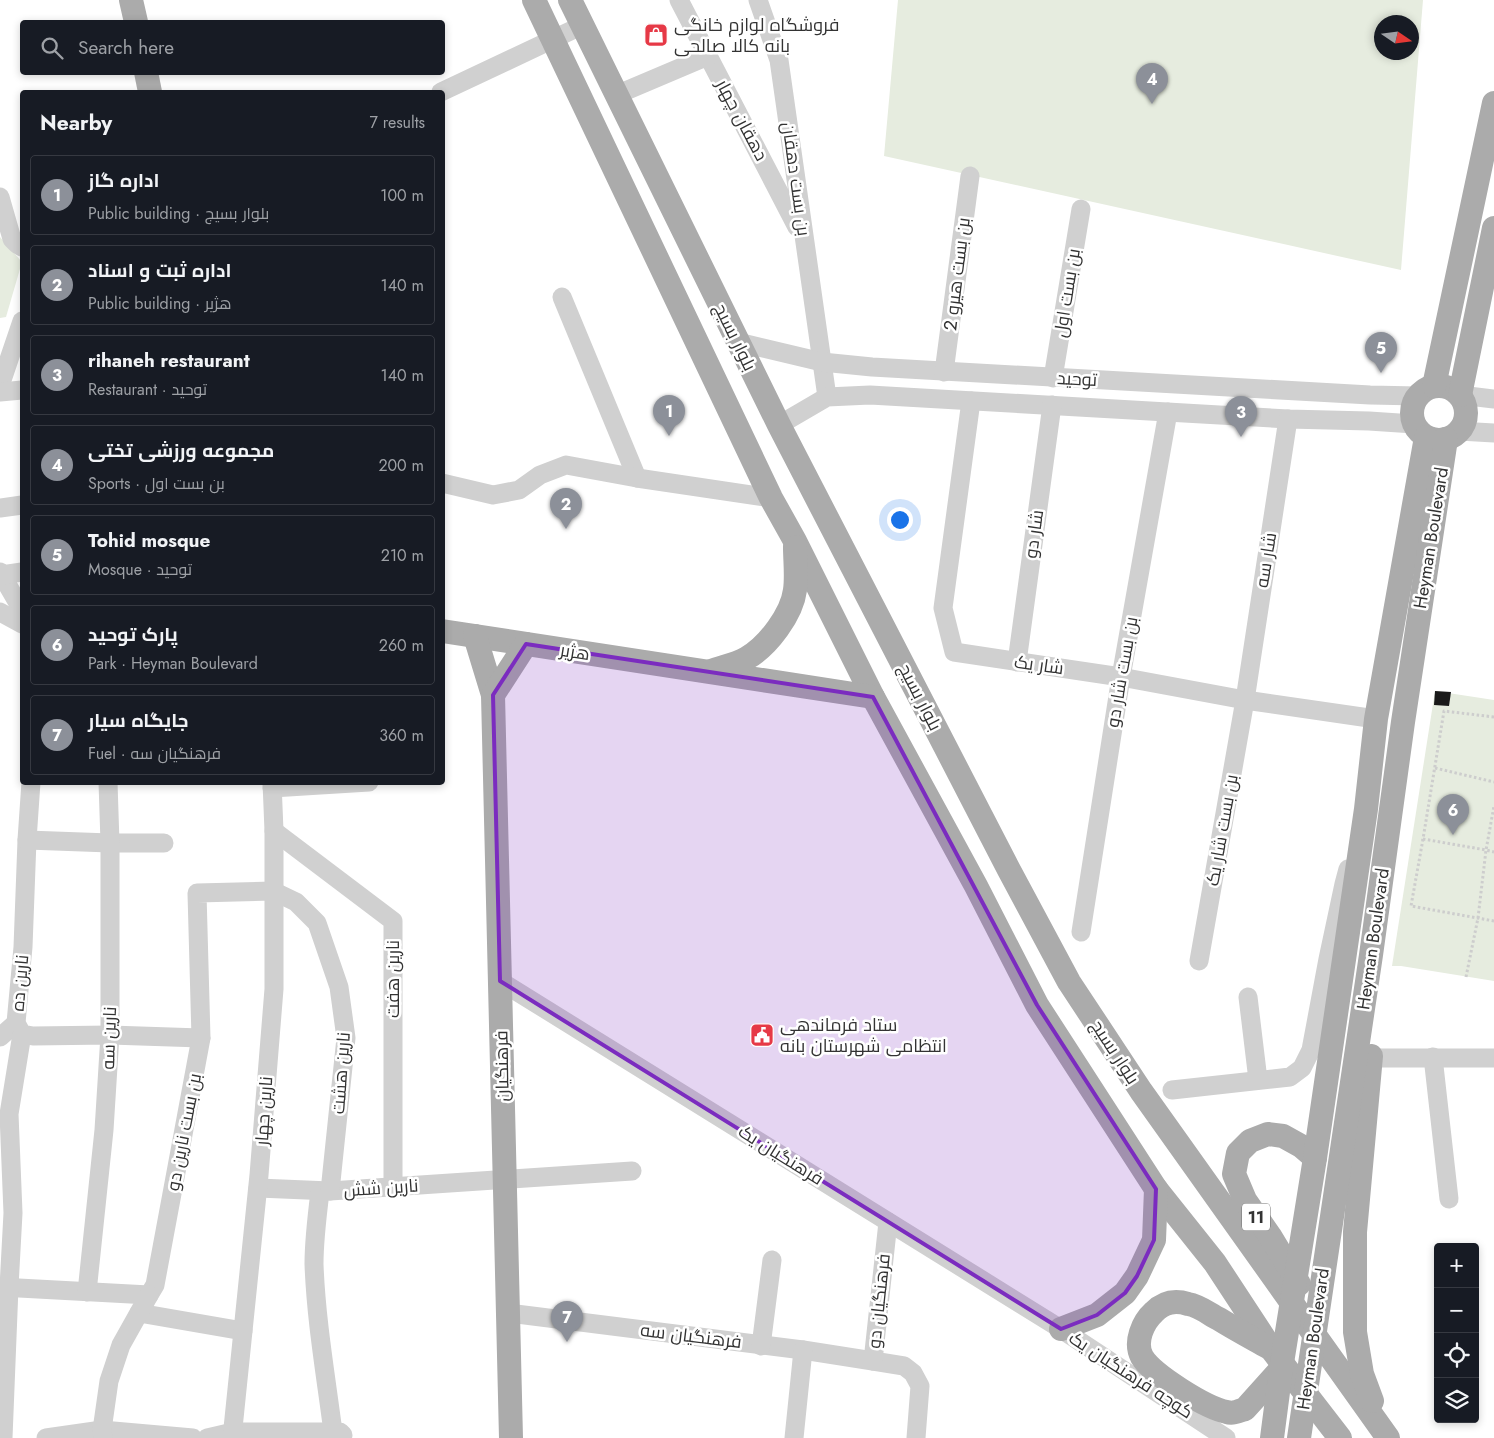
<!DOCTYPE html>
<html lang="en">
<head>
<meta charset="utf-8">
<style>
  :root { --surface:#171b24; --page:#20242c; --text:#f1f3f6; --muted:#9ea1a6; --line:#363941; --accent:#8c9099 }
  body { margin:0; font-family:Jost,Cairo,sans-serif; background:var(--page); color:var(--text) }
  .controls { position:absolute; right:15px; bottom:15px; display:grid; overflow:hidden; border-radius:5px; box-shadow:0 2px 8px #0003 }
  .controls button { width:45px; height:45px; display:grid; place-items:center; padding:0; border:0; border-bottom:1px solid var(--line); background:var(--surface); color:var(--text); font:25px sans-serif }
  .compass { position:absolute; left:1374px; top:15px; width:45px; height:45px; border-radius:50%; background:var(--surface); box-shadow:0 2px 8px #0003; rotate:103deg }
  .you { position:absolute; left:899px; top:519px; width:18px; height:18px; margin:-12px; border:4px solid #fff; border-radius:50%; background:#1a73e8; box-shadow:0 0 0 8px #1a73e833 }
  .badge { display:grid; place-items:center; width:32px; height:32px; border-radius:50%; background:var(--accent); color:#fff; font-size:16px; font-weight:700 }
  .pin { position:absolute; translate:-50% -41px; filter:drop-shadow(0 1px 2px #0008) }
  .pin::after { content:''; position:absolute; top:26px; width:18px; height:15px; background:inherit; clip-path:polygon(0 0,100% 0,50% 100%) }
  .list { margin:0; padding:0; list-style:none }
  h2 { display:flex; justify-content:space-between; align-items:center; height:65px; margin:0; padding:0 20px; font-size:21px }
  h2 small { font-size:16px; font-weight:400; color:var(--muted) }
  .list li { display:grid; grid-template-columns:32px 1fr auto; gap:15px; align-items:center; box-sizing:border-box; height:80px; margin:0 10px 10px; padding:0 10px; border:1px solid var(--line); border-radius:5px }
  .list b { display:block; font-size:19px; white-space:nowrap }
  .list p { margin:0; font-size:16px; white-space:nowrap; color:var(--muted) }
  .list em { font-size:16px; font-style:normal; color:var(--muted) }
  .icon { flex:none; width:28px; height:28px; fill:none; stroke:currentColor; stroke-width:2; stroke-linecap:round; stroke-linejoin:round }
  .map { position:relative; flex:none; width:1494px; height:1438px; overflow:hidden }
  .search { position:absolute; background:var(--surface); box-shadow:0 2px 8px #0003; left:20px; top:20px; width:425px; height:55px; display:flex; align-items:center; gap:12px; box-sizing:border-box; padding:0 18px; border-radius:5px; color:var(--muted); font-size:19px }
  .panel { position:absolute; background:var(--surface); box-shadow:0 2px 8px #0003; left:20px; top:90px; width:425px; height:695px; border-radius:5px }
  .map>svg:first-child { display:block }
  .green { fill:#e6ecdf; fill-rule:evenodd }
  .building { fill:#1a1a1a }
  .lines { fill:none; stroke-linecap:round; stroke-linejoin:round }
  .path { stroke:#cdcdcd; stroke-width:3; stroke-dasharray:2.5 2.5; stroke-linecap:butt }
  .minor { stroke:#d0d0d0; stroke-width:19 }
  .major { stroke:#ababab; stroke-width:24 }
  .marked { fill:#7b2cbf; fill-opacity:0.2; stroke:#7b2cbf; stroke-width:4; stroke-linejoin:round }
  .labels { text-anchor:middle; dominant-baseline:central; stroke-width:5; stroke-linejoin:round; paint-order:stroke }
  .shield { fill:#fff; stroke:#707070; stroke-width:1 }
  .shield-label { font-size:16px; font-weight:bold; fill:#333 }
  .poi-label { font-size:18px; fill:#333; stroke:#fff; text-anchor:start }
  .street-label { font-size:18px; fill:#333; stroke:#fff }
</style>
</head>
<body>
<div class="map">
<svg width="1494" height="1438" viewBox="0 0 1494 1438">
  <rect width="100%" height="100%" fill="#fff"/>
  <!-- green -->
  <g class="green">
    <path d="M 898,0 L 1423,0 L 1401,270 L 884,156 ZM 1382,22 L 1412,22 L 1412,52 L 1382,52 Z"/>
    <path d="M 0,237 L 22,262 L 6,317 L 0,318 Z"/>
    <path d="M 1435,691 L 1494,700 L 1494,981 L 1401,966 L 1392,966 Z"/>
  </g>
  <!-- building -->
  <path class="building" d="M 1435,691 L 1451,692 L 1449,706 L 1434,705 Z"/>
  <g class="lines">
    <!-- path -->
    <g class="path">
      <path d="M 1494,717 L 1444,711 L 1423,839 L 1486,850 L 1494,806"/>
      <path d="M 1435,768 L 1494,782"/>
      <path d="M 1423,839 L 1411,906 L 1494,921"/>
      <path d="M 1466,977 L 1478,918 L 1486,850 L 1494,852"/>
    </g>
    <!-- minor -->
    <g class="minor">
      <path d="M 679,0 L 797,227"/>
      <path d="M 758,0 L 779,60 L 827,397"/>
      <path d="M 441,92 L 583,25"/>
      <path d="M 616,95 L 708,56"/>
      <path d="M 0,197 L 12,239 L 17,244 L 22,247"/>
      <path d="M 562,297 L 637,478"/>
      <path d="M 738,342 L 822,362 L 872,367 L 1370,395 L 1418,396"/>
      <path d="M 944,372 L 970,176"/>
      <path d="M 1053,378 L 1081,209"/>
      <path d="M 0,386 L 22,321"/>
      <path d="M 0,392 L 22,390"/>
      <path d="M 1460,395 L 1494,399"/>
      <path d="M 971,401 L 943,608 L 954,652 L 1121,677 L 1245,700 L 1376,719"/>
      <path d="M 779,425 L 827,397 L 870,395 L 1288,419 L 1369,421 L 1414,424"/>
      <path d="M 1459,431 L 1494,433"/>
      <path d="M 442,483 L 493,495 L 519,490 L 540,475 L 566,465 L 637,478 L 771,498"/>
      <path d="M 0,508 L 22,505"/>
      <path d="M 0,572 L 22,610"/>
      <path d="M 1,575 L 22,572"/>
      <path d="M 0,612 L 22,624"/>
      <path d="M 1017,662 L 1052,405"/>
      <path d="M 31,782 L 27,840 L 23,947 L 16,1023 L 22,1034 L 33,1036 L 110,1035 L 201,1038"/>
      <path d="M 272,788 L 369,782"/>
      <path d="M 274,831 L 393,921 L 393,1187"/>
      <path d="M 27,840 L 110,843 L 164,843"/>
      <path d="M 1081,932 L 1121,677 L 1168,412"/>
      <path d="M 1199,961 L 1245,700 L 1288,419"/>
      <path d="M 500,981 L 1061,1329 L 1226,1438"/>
      <path d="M 1248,997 L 1258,1080"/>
      <path d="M 0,1037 L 16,1023"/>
      <path d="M 1433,1057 L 1449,1199"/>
      <path d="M 1370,1058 L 1494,1058"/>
      <path d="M 1172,1090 L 1290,1077 L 1302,1068 L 1311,1050 L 1328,959 L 1344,884 L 1348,869"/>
      <path d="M 258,1188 L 330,1191 L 632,1171"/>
      <path d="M 320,1192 C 317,1216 314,1240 314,1264 C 316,1320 326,1377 333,1432"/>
      <path d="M 888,1222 L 873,1361 L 904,1366 L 913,1373 L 920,1386 L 916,1438"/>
      <path d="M 0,1287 L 149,1295 L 155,1285 L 201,1038 L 197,893 L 273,891 L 296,902 L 317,923 L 339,987 L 346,1038 L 330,1191"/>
      <path d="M 87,1292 L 104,1130 L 110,1035 L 110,843 L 108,782"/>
      <path d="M 139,1313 L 243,1331"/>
      <path d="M 508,1313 L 803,1350 L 873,1361"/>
      <path d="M 761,1346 L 772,1260"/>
      <path d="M 3,1438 L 9,1287 L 13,1213 L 9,1114 L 22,1034"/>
      <path d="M 46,1438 L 102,1430 L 193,1438"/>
      <path d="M 103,1438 L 102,1430 L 109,1381 L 121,1345 L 149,1295"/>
      <path d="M 207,1438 L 233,1432 L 340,1432 L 343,1435"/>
      <path d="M 232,1438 L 259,1175 L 274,989 L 274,831 L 272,782"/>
      <path d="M 794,1438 L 803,1350"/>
    </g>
    <!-- major -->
    <g class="major">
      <path d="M 131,0 L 136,22"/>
      <path d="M 534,0 L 771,498 L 795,541 L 873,697 L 976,886 L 1037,1005 L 1156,1189 L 1215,1263 L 1272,1350 L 1340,1438"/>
      <path d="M 570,0 L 779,425 L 1009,870 L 1069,982 L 1141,1091 L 1388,1438"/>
      <path d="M 146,72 L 150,92"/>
      <circle cx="1439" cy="413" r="27"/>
      <path d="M 1434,386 L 1494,103"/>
      <path d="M 1460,395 L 1494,228"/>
      <path d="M 442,631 L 873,697"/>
      <path d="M 475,636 L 493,695 L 511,1438"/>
      <path d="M 711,671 C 722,667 737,664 747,658 C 768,646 792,614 795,590 C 797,576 795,561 795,547"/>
      <path d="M 493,695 L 526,644"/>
      <path d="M 1371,1056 L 1355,1232 L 1355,1332 L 1362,1374 L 1372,1401"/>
      <path d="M 1299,1284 L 1270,1236 L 1245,1200 L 1234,1174 L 1238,1153 L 1250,1141 L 1268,1134 L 1283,1136 L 1301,1146 L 1315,1158"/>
      <path d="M 1061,1329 L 1097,1315 L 1125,1293 L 1137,1276 L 1154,1240 L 1156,1189"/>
      <path d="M 1268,1347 C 1252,1338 1235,1329 1219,1319 C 1209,1314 1200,1306 1188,1304 C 1175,1300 1164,1302 1154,1312 C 1143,1322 1134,1342 1142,1357 C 1153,1375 1206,1408 1227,1412 C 1233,1414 1239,1411 1245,1409 L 1281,1369"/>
      <path d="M 1272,1438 L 1281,1369 L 1315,1158 L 1366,809 L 1376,719 L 1426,437"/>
      <path d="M 1299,1438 L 1371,955 L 1403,722 L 1446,439"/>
    </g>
  </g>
  <!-- marked area -->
  <path class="marked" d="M 526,644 L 873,697 L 1037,1005 L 1156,1189 L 1154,1240 L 1137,1276 L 1125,1293 L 1097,1315 L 1061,1329 L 500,981 L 493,695 Z"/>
  <!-- icons -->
  <defs>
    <g id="shop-square" transform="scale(1.25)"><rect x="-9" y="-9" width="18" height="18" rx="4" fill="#e63946" stroke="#fff"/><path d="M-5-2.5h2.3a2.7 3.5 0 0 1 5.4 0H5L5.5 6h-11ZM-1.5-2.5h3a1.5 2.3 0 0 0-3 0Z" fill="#fff"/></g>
    <g id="civic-square" transform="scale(1.25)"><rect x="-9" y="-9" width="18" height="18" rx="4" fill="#e63946" stroke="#fff"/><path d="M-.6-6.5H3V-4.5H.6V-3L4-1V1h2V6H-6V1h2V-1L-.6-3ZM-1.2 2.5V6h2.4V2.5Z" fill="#fff"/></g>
  </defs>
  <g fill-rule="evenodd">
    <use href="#shop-square" x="656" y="35"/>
    <use href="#civic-square" x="762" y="1035"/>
  </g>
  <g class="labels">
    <!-- shield labels -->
    <rect class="shield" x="1242" y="1203.5" width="28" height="27" rx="4"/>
    <g class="shield-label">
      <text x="1256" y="1217">11</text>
    </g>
    <!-- poi labels -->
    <g class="poi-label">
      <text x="674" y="25">فروشگاه لوازم خانگی<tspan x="674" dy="21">بانه کالا صالحی</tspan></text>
      <text x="780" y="1025">ستاد فرماندهی<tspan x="780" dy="21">انتظامی شهرستان بانه</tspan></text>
    </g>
    <!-- street labels -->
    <g class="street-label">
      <text transform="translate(742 120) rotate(62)">دهقان چهار</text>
      <text transform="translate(796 179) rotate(82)">بن بست دهقان</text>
      <text transform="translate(957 274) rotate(-83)">بن بست هیرو 2</text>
      <text transform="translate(1067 293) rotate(-81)">بن بست اول</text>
      <text transform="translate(735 337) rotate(64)">بلوار بسیج</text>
      <text transform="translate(1077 379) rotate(3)">توحید</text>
      <text transform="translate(1034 534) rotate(-82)">شار دو</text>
      <text transform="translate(1431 538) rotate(-81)">Heyman Boulevard</text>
      <text transform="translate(1266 560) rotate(-81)">شار سه</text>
      <text transform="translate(575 652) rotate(9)">هژیر</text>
      <text transform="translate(1039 665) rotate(8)">شار یک</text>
      <text transform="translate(1122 672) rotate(-80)">بن بست شار دو</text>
      <text transform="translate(920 697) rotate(63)">بلوار بسیج</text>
      <text transform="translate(1222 830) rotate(-80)">بن بست شار یک</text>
      <text transform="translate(1373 939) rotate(-82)">Heyman Boulevard</text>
      <text transform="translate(393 979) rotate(-90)">نارین هفت</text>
      <text transform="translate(20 983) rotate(-85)">نارین ده</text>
      <text transform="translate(109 1038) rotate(-88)">نارین سه</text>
      <text transform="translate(1115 1052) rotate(57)">بلوار بسیج</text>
      <text transform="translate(502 1066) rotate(-91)">فرهنگیان</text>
      <text transform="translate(341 1073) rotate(-86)">نارین هشت</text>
      <text transform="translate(264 1111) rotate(-86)">نارین چهار</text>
      <text transform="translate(184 1132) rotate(-79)">بن بست نارین دو</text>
      <text transform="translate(781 1155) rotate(32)">فرهنگیان یک</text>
      <text transform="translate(381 1188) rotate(-4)">نارین شش</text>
      <text transform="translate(879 1301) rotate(-84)">فرهنگیان دو</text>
      <text transform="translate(691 1336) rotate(7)">فرهنگیان سه</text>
      <text transform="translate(1313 1339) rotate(-82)">Heyman Boulevard</text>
      <text transform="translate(1131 1375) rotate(33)">کوچه فرهنگیان یک</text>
    </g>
  </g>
</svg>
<div class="controls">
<button>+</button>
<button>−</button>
<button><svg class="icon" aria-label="locate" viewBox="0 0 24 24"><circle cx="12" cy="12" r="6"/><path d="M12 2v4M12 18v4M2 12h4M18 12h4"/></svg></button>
<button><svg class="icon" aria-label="layers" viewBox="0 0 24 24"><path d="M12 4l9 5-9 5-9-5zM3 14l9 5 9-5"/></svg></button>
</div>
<svg class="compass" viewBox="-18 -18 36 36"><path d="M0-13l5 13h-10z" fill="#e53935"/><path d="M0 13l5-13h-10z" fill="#9ea1a6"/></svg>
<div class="you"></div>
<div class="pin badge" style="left:669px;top:436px">1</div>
<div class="pin badge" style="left:566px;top:529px">2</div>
<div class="pin badge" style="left:1241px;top:437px">3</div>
<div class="pin badge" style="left:1152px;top:104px">4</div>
<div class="pin badge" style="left:1381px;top:373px">5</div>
<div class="pin badge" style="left:1453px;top:835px">6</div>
<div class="pin badge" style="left:567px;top:1342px">7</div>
<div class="search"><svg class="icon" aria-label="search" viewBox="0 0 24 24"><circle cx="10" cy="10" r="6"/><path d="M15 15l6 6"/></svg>Search here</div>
<section class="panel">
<h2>Nearby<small>7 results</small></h2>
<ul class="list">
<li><span class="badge">1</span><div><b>اداره گاز</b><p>Public building · بلوار بسیج</p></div><em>100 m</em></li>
<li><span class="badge">2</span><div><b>اداره ثبت و اسناد</b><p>Public building · هژیر</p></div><em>140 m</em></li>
<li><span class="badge">3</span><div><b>rihaneh restaurant</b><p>Restaurant · توحید</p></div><em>140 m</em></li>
<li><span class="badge">4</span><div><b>مجموعه ورزشی تختی</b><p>Sports · بن بست اول</p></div><em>200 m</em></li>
<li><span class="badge">5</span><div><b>Tohid mosque</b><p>Mosque · توحید</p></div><em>210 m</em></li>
<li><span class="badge">6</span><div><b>پارک توحید</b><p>Park · Heyman Boulevard</p></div><em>260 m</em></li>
<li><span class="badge">7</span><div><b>جایگاه سیار</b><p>Fuel · فرهنگیان سه</p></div><em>360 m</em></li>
</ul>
</section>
</div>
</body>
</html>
